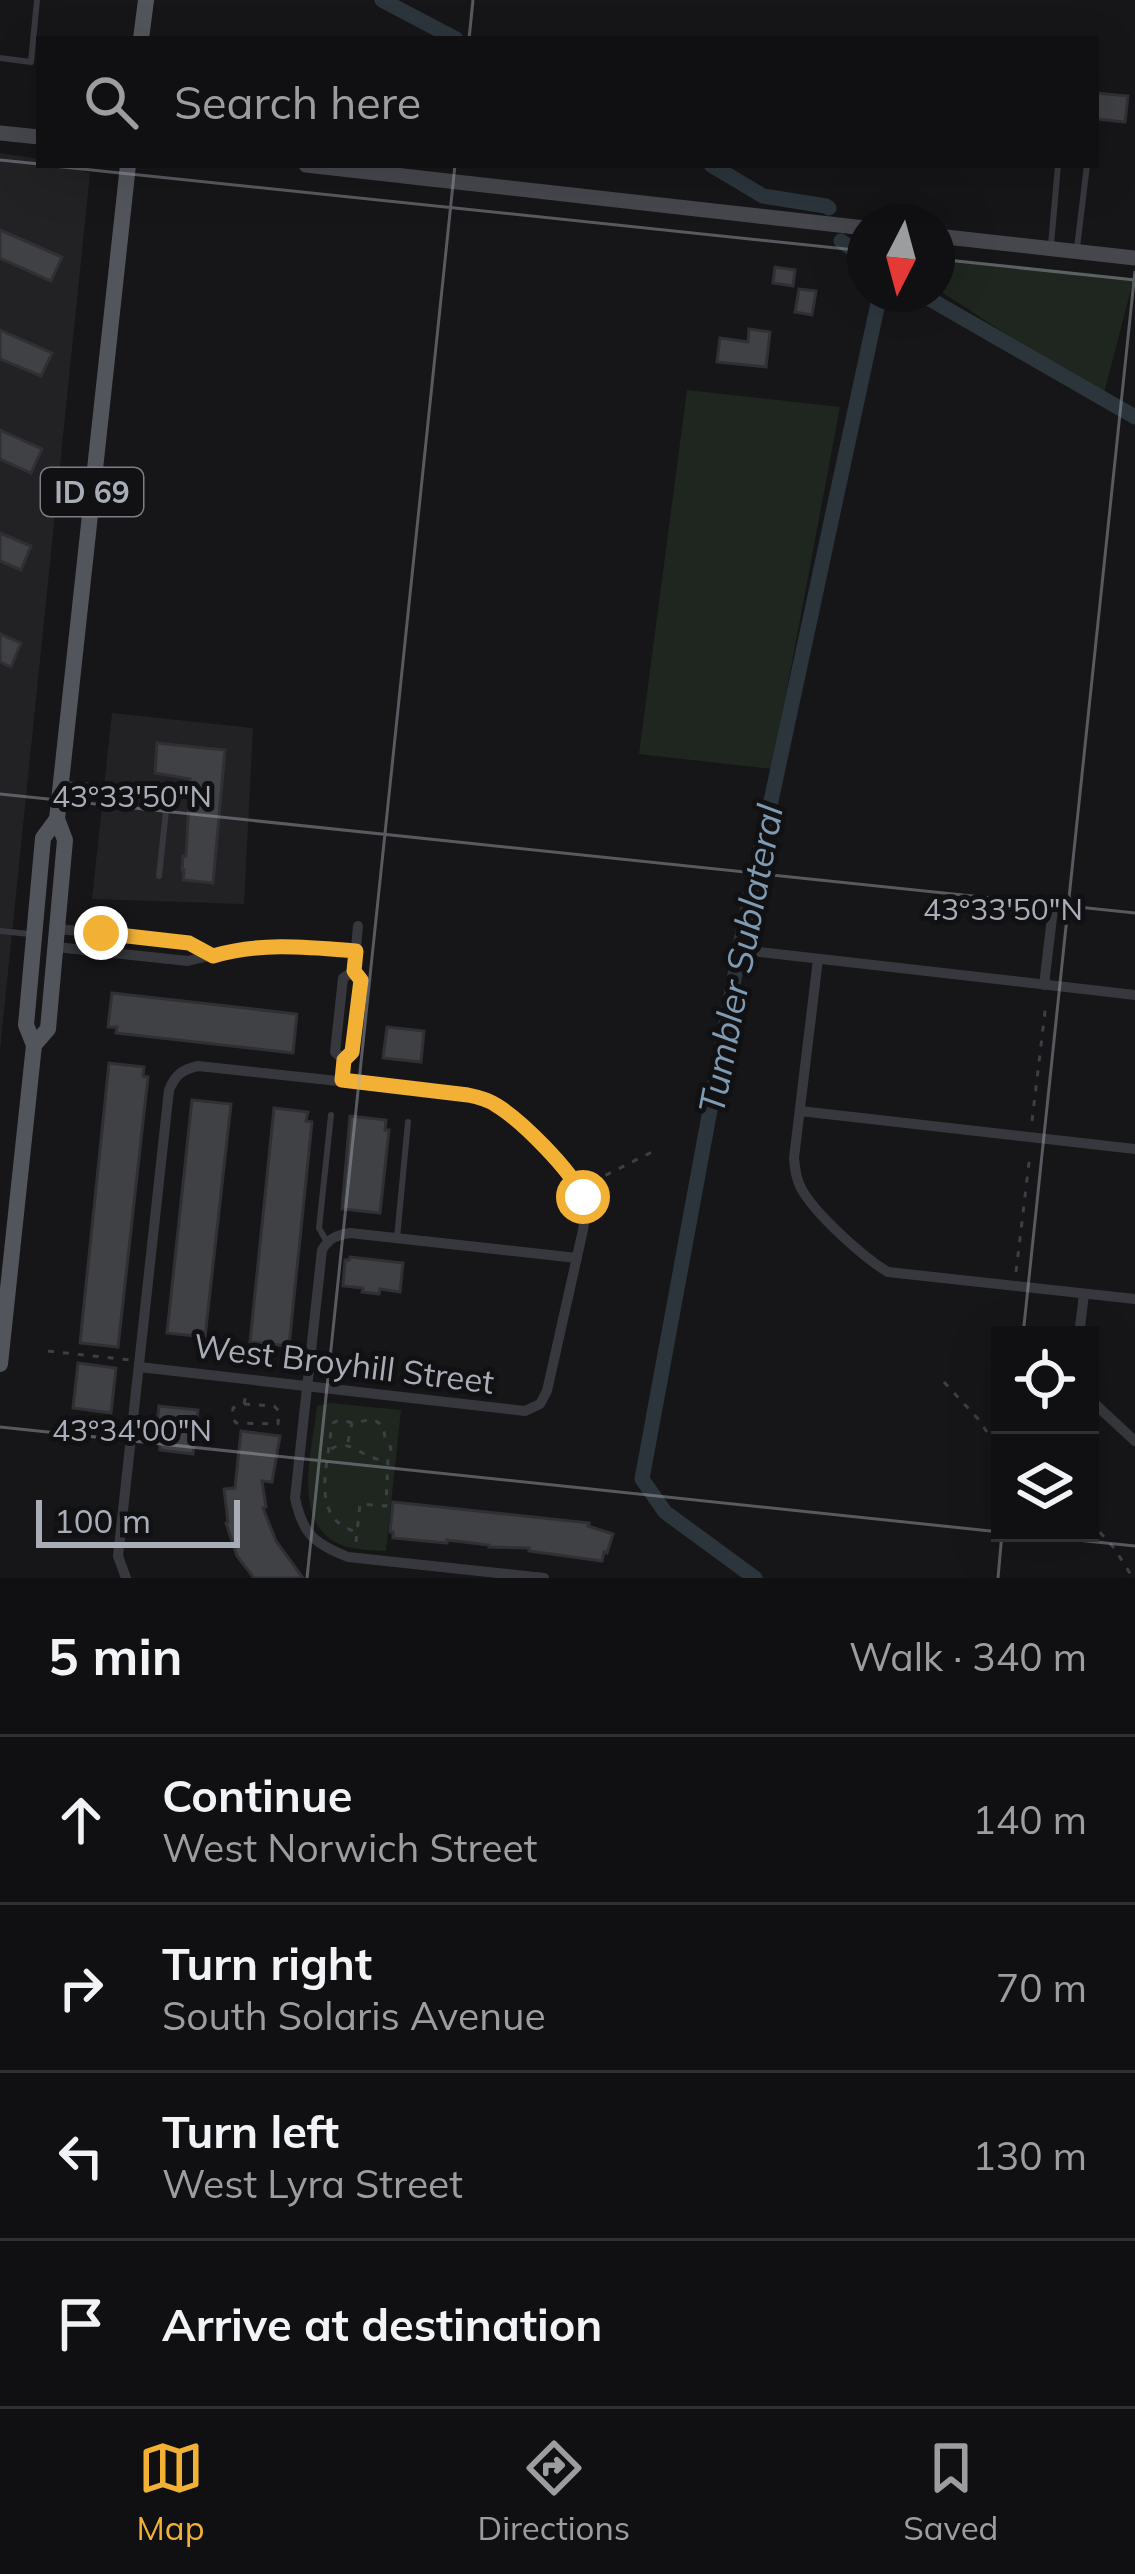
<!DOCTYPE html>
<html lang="en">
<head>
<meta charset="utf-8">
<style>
  :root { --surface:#101012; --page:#19191b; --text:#f1f3f6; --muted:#9c9d9f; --line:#303032; --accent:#f2b134 }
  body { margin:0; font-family:Mulish,sans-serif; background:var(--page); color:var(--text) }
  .controls { position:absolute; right:36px; bottom:36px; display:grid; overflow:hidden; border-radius:0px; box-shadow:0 12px 48px #0002 }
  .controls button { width:108px; height:108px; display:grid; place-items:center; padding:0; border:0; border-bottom:3px solid var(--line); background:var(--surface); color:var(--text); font:60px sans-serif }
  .compass { position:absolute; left:847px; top:204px; width:108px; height:108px; border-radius:50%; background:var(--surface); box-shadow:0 12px 48px #0002; rotate:186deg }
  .scale { position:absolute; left:36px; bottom:30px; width:204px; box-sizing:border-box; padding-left:12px; border:6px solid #a8adb8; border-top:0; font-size:33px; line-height:42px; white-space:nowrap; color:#a8adb8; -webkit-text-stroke:9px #111113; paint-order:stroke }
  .stop { position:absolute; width:36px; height:36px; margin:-27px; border:9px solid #f2b134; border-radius:50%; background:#fff }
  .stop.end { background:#f2b134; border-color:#fff; box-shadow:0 3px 12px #0008 }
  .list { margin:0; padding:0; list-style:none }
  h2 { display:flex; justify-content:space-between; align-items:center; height:156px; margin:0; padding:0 48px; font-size:51px }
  h2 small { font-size:39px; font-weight:400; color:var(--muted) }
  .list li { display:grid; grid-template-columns:78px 1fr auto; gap:36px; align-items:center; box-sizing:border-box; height:168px; padding:0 48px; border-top:3px solid var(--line) }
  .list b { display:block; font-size:45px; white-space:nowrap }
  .list p { margin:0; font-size:39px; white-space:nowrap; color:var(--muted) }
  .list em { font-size:39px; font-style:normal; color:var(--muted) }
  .icon { flex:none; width:66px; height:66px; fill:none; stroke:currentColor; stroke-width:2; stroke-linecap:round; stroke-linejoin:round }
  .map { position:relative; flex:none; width:1135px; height:1578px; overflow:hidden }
  .search { position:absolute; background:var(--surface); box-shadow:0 12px 48px #0002; left:36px; right:36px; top:36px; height:132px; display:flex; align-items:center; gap:30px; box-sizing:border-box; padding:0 42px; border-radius:0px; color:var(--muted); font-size:45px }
  .sheet { height:828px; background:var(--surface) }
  nav { display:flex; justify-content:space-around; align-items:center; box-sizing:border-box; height:168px; border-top:3px solid var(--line); background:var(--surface); font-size:33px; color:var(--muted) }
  nav a { display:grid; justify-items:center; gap:6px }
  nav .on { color:var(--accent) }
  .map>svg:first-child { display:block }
  .built { fill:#222225 }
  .green { fill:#1e261f }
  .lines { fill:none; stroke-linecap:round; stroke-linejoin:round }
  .canal { stroke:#2c353c; stroke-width:15 }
  .building { fill:#404145; stroke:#303034; stroke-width:3 }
  .path { stroke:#3d3f44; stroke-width:3; stroke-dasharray:6 9; stroke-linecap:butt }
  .lane { stroke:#37383d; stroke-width:6 }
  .street { stroke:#37383d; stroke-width:10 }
  .secondary { stroke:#45474d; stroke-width:15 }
  .primary { stroke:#53555c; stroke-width:16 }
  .route { stroke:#f2b134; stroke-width:15 }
  .ticks { fill:none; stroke:#a8adb8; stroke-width:3; stroke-opacity:0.45 }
  .labels { text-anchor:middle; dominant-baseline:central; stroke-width:10; stroke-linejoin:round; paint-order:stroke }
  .shield { fill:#111113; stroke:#7b7e86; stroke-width:3 }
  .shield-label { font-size:30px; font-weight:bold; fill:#a8adb8 }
  .street-label { font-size:33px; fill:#a8adb8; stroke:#111113 }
  .water-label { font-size:36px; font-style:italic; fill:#7f9bb3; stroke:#111113 }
  .ticks-label { font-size:30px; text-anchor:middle; fill:#a8adb8; stroke:#111113; stroke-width:10; stroke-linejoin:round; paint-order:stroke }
</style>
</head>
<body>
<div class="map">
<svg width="1135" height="1578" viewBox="0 0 1135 1578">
  <rect width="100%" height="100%" fill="#161618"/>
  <!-- built -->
  <g class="built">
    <path d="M 0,153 L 39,159 L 39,165 L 61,165 L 90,173 L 0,1050 Z"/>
    <path d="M 112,713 L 253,728 L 244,904 L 92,899 Z"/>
  </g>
  <!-- green -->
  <g class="green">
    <path d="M 937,257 L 1134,278 L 1103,397 L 937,289 Z"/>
    <path d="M 687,390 L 840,407 L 772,769 L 639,754 Z"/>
    <path d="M 330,1403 L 401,1410 L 386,1551 C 371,1550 353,1550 339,1544 C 290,1521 313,1448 317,1406 Z"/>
  </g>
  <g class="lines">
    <!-- canal -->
    <g class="canal">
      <path d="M 382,0 L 456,39"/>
      <path d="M 711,165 L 763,196 L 826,206 L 829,208"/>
      <path d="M 841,241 L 865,258"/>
      <path d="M 921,294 L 1135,417"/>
      <path d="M 755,1578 L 665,1512 L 642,1479 L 743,931 L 880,294"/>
    </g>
  </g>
  <!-- building -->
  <g class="building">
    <path d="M 1096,93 L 1128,96 L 1125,122 L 1096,119 Z"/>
    <path d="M 0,230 L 62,257 L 51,281 L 0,258 Z"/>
    <path d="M 775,267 L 795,270 L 793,286 L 773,283 Z"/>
    <path d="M 799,289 L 816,291 L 812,315 L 795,312 Z"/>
    <path d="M 749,329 L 770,332 L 766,367 L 717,362 L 720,338 L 748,342 Z"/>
    <path d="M 0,330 L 52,353 L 41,376 L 0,359 Z"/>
    <path d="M 0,430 L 42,449 L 31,473 L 0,459 Z"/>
    <path d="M 0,533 L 31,546 L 21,570 L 0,561 Z"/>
    <path d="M 0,634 L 21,643 L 11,667 L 0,662 Z"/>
    <path d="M 157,743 L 225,750 L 213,883 L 183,880 L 184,870 L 182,870 L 183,856 L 186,856 L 190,779 L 155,773 Z"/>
    <path d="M 112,993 L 297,1014 L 293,1053 L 116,1033 L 117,1027 L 108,1027 Z"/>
    <path d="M 387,1027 L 424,1031 L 421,1062 L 383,1058 Z"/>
    <path d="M 109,1063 L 144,1067 L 143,1076 L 148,1077 L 118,1347 L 80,1343 Z"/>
    <path d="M 192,1100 L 231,1104 L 205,1337 L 167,1333 Z"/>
    <path d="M 274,1108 L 308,1112 L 306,1121 L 312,1122 L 289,1346 L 250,1342 Z"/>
    <path d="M 350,1116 L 386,1120 L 385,1130 L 389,1130 L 380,1213 L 342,1209 Z"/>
    <path d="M 350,1257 L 403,1263 L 400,1292 L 380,1289 L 379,1294 L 362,1292 L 363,1288 L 343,1286 L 345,1260 L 349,1260 Z"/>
    <path d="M 78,1363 L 116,1368 L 111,1413 L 73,1408 Z"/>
    <path d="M 159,1406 L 198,1410 L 193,1454 L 160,1450 L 160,1444 L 155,1443 Z"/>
    <path d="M 241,1431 L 280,1436 L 272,1482 L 262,1481 L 266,1507 L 263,1508 L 276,1541 L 303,1578 L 254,1578 L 237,1556 L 226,1523 L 228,1522 L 224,1489 L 235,1488 Z"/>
    <path d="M 393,1502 L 589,1523 L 588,1526 L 613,1534 L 607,1553 L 604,1552 L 602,1561 L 529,1551 L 529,1548 L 489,1547 L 489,1545 L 447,1540 L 447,1543 L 393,1538 L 393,1532 L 390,1532 Z"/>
  </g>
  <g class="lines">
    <!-- path -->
    <g class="path">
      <path d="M 1032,1121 L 1046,1003"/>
      <path d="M 592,1182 L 656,1150"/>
      <path d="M 1016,1272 L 1030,1154"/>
      <path d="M 48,1351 L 130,1360"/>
      <path d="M 944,1382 L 979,1420 L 1000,1452"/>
      <path d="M 244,1404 L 274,1406 L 279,1411 L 278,1424 L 236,1423 L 232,1417 L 233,1408 L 244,1404 L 246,1394"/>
      <path d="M 348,1442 L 352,1423"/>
      <path d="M 331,1449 C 352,1436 365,1463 386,1459"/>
      <path d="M 1090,1521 L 1114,1548 L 1133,1578"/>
      <path d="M 356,1542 L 360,1504 L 386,1506 L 388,1458 L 391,1448 L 385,1438 L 383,1426 L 373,1419 L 353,1423 L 339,1420 L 333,1423 L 331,1430 C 328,1467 309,1519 357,1532"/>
    </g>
    <!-- lane -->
    <g class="lane">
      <path d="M 0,58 L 31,62 L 37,0"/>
      <path d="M 1051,245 L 1058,165"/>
      <path d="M 1077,248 L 1087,165"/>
      <path d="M 65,784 L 158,790 L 167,802 L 159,876"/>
      <path d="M 0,931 L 30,934"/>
      <path d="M 397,1238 L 408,1122"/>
      <path d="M 327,1242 L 319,1228 L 331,1115"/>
    </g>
    <!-- street -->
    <g class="street">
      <path d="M 58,929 L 189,942 L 213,956"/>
      <path d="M 56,947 L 188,961 L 237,949 L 291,945 L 356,951"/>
      <path d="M 743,950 L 1135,995"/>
      <path d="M 818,959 L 794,1158 C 795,1169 796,1179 801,1188 C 814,1213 864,1258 888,1272 L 1135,1299"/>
      <path d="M 354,971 L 358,926"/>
      <path d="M 1044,985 L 1053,909"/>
      <path d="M 342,1080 L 344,1060 L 353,1052 L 361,980 L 354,971 L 343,978 L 335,1052 L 344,1060"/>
      <path d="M 800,1111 L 1135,1149"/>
      <path d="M 1079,1335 L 1084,1294"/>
      <path d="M 1090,1394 L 1095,1404 L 1135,1441"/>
      <path d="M 126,1578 L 118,1556 L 169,1090 C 175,1075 183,1069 198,1066 L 468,1095 C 477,1097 486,1099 495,1104 C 514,1116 566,1165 577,1184 C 585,1198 586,1214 583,1230 L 547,1391 L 540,1404 L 525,1411 L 139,1367"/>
      <path d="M 544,1578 L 348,1557 C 314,1543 303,1535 295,1498 L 322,1250 C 329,1238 337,1235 350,1233 L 577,1258"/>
    </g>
    <!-- secondary -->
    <g class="secondary">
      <path d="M 0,133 L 39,137"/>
      <path d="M 306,165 L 865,228"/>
      <path d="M 937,236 L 1135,258"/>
    </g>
    <!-- primary -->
    <g class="primary">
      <path d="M 141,39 L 146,0"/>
      <path d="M 34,1045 L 48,1029 L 65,840 L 57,819 L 128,165"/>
      <path d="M 0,1364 L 34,1045 L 26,1025 L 43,838 L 57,819"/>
    </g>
  </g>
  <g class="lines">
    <!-- route -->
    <path class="route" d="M 101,933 L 189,943 L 213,956 C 260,942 307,947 356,951 L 354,971 L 361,980 L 352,1052 L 344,1060 L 342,1080 L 468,1095 C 478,1097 487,1099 496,1105 C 521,1120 571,1170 583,1197"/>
  </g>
  <!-- ticks -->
  <path class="ticks" d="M 469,39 L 473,0M 0,160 L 39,164M 44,165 L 865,251M 937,259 L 1135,280M 0,794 L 1135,913M 1023,1335 L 1135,271M 0,1427 L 1000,1532M 1008,1533 L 1135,1546M 307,1578 L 455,165M 998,1578 L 1002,1533"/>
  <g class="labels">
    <!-- shield labels -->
    <rect class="shield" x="41" y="468" width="102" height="48" rx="9"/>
    <g class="shield-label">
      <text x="92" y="492">ID 69</text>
    </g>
    <!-- street labels -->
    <g class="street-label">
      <text transform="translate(344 1363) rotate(7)">West Broyhill Street</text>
    </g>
    <!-- water labels -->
    <g class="water-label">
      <text transform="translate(740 959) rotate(-79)">Tumbler Sublateral</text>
    </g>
  </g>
  <g class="ticks-label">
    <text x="132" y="807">43°33'50"N</text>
    <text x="1003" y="920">43°33'50"N</text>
    <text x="132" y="1441">43°34'00"N</text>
  </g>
</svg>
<div class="controls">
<button><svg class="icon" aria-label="locate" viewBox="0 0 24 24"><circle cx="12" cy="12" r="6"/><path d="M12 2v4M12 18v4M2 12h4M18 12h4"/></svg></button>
<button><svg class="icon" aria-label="layers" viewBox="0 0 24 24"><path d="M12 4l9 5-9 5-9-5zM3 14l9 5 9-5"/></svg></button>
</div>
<svg class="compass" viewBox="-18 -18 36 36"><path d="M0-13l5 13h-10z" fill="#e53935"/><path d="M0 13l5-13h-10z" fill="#9c9d9f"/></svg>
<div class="scale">100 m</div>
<div class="stop" style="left:583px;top:1197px"></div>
<div class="stop end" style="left:101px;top:933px"></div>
<div class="search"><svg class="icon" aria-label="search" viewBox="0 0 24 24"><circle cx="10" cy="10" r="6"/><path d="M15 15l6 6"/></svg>Search here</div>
</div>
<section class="sheet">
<h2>5 min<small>Walk · 340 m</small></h2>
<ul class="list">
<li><svg class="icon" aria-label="ahead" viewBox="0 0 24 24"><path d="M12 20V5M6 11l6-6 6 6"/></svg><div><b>Continue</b><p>West Norwich Street</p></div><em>140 m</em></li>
<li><svg class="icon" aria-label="right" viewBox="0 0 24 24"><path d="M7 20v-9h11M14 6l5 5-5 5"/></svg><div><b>Turn right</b><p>South Solaris Avenue</p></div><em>70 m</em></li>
<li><svg class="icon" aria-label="left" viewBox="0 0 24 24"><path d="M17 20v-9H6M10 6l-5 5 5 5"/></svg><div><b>Turn left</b><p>West Lyra Street</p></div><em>130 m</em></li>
<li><svg class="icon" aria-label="arrive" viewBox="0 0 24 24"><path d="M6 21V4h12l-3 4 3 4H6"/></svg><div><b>Arrive at destination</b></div></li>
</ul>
</section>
<nav>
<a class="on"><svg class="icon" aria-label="map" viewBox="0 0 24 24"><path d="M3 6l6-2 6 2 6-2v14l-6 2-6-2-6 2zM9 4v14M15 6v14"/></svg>Map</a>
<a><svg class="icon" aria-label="directions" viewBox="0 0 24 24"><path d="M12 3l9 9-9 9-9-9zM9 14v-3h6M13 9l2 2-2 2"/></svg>Directions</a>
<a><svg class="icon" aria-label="saved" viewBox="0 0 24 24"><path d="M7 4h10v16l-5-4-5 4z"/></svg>Saved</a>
</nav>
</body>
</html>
